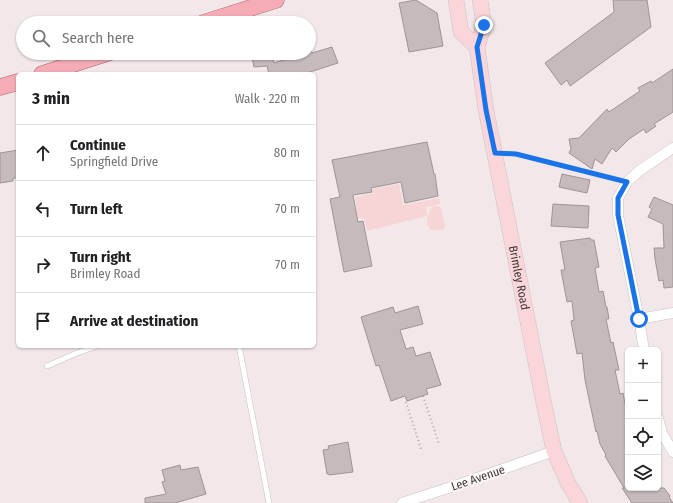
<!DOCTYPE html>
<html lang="en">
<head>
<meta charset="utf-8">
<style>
  :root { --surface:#fff; --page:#f2f2f2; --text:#202124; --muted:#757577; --line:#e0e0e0 }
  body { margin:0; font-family:"Fira Sans Condensed",sans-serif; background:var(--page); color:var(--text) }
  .controls { position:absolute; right:12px; bottom:12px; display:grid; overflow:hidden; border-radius:6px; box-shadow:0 1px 3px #0004 }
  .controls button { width:36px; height:36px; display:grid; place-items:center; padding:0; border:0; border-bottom:1px solid var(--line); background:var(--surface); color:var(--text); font:20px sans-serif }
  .stop { position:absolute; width:12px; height:12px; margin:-9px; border:3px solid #1a73e8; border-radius:50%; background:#fff }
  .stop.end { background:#1a73e8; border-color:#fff; box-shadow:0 1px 4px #0008 }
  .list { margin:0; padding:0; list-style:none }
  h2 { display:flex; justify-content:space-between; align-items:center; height:52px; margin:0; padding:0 16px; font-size:17px }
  h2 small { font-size:13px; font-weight:400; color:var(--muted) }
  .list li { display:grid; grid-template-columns:26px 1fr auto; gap:12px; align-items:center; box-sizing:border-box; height:56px; padding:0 16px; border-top:1px solid var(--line) }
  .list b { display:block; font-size:15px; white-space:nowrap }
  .list p { margin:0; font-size:13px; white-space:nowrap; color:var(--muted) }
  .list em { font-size:13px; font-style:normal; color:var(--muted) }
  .icon { flex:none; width:22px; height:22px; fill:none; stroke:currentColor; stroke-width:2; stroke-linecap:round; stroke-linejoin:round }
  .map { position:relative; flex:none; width:673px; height:503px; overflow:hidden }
  .search { position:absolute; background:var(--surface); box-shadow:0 1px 3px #0004; left:16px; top:16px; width:300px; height:44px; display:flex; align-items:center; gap:10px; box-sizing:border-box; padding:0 14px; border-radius:22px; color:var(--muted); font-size:15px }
  .panel { position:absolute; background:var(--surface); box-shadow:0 1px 3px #0004; left:16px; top:72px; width:300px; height:276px; border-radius:6px }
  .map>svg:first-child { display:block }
  .green { fill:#f7d4d6 }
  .building { fill:#c5bbbc; stroke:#9f9596 }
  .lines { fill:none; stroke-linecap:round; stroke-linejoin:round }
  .service-casing { stroke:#cbc1c1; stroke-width:6 }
  .minor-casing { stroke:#cbc1c1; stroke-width:11 }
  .secondary-casing { stroke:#cbc1c1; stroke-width:16 }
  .primary-casing { stroke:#b05f6a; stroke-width:17 }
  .path { stroke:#b0a8a9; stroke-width:2; stroke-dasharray:1 3; stroke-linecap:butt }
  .service { stroke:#fff; stroke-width:5 }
  .minor { stroke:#fff; stroke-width:10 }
  .secondary { stroke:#fad6db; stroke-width:15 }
  .primary { stroke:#f6acb6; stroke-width:16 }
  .route { stroke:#1a73e8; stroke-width:5 }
  .labels { text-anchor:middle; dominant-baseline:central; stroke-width:4; stroke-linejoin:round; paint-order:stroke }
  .street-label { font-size:12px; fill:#393536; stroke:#fef6f7 }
</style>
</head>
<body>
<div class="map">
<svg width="673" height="503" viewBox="0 0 673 503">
  <rect width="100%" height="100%" fill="#f2e8e9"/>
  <!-- green -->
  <g class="green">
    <path d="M 399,184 L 403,205 L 439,198 L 440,204 L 426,207 L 427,216 L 367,231 L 364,218 L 358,218 L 355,197 L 373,193 L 373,189 Z"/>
    <path d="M 436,206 L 439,206 L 441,208 L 445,228 C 439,232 427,232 427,222 C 426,218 430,211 432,207 Z"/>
  </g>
  <!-- building -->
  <g class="building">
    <path d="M 416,0 L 437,13 L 443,46 L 409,52 L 399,3 Z"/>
    <path d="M 613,0 L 647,0 L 651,27 L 570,86 L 567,80 L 561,85 L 545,63 L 614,12 Z"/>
    <path d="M 332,47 L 338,63 L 304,74 L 269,74 L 267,66 L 254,67 L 251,53 L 272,53 L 274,63 L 305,53 L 309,53 L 309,52 L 311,51 L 312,53 Z"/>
    <path d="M 673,69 L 673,112 L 654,124 L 656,126 L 646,133 L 644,129 L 629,139 L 616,152 L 612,148 L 602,164 L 595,159 L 592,169 L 569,153 L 571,149 L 569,139 L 579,138 L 607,109 L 609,112 L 640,91 L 638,88 L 651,81 L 652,83 Z"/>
    <path d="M 427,142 L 434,174 L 435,174 L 438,196 L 405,203 L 401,182 L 371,188 L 372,192 L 353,195 L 358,222 L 363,221 L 372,266 L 344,272 L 330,199 L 340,197 L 332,160 Z"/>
    <path d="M 18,150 L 18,178 L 13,178 L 13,181 L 0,183 L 0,153 Z"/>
    <path d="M 562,174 L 590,180 L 587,193 L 559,187 Z"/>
    <path d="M 654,197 L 673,205 L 673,287 L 664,288 L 663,280 L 659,281 L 655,259 L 654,248 L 664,248 L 663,224 L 648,217 L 652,209 L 649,207 Z"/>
    <path d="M 553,204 L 589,206 L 588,228 L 551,226 Z"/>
    <path d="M 590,238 L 591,240 L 594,240 L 599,267 L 595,268 L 599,292 L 603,291 L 606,307 L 607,307 L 609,319 L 606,319 L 611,343 L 613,342 L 619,370 L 615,370 L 620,394 L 623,393 L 628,418 L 628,488 L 664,488 L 670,496 L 669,497 L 673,503 L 632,503 L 622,488 L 624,488 L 605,456 L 606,455 L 600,444 L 597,431 L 596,432 L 585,380 L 582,353 L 577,354 L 571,321 L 574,320 L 572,301 L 567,302 L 561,270 L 565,270 L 560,242 Z"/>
    <path d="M 418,306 L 423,324 L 400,330 L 406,349 L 413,347 L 416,356 L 430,352 L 441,385 L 426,389 L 428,394 L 407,401 L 405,396 L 391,401 L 379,365 L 376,366 L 361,317 L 393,307 L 395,313 Z"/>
    <path d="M 348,442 L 353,472 L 329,475 L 329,474 L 327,474 L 323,450 L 329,449 L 328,446 Z"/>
    <path d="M 180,465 L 181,470 L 198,467 L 206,494 L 175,503 L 145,503 L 145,498 L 166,494 L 162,482 L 165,481 L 162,470 Z"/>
  </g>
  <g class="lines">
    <!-- service casing -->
    <g class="service-casing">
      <g id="service">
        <path d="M 239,346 L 269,503"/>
        <path d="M 47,366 L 77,353 L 97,346"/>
      </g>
    </g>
    <!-- minor casing -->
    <g class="minor-casing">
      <g id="minor">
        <path d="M 639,319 L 673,313"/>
        <path d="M 644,350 L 639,319 L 618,215 L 618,198 L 627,182 L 639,171 L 673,148"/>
        <path d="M 658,418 L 662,433 L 673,452"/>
        <path d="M 402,503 L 463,483 L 554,451"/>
      </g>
    </g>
    <!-- secondary casing -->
    <g class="secondary-casing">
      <g id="secondary">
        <path d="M 456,0 L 461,32 L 477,47"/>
        <path id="s1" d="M 480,0 L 484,25 L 477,47 L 486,110 L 545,409 L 554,451 L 568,483 L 580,503"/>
      </g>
    </g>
    <!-- primary casing -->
    <g class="primary-casing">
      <g id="primary">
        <path d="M 203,23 L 276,0"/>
        <path d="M 42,74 L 108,53"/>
        <path d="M 0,87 L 18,82"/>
      </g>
    </g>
    <!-- path -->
    <g class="path">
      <path d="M 508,153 L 516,154 L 616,179"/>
      <path d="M 423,396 L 439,444"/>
      <path d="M 406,402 L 421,449"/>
    </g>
    <!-- service -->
    <use href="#service" class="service"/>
    <!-- minor -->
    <use href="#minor" class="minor"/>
    <!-- secondary -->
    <use href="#secondary" class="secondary"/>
    <!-- primary -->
    <use href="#primary" class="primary"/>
  </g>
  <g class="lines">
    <!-- route -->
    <path class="route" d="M 484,25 L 477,47 L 486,110 L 495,153 L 516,154 L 627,182 L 618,198 L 618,215 L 639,319"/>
  </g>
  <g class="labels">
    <!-- street labels -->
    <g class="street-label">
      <text stroke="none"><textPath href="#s1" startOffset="283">Brimley Road</textPath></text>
      <text transform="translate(478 478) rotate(-19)">Lee Avenue</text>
    </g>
  </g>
</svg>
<div class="controls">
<button>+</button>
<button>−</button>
<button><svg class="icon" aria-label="locate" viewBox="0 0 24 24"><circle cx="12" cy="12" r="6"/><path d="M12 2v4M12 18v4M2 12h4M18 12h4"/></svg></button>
<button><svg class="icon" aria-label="layers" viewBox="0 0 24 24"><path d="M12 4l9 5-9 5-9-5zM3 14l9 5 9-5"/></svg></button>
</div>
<div class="stop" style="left:639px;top:319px"></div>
<div class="stop end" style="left:484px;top:25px"></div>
<div class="search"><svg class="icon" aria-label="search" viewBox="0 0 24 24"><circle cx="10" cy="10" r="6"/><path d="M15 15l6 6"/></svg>Search here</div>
<section class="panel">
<h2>3 min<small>Walk · 220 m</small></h2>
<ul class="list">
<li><svg class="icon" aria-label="ahead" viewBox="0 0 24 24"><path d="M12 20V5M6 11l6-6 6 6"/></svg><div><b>Continue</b><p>Springfield Drive</p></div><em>80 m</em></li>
<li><svg class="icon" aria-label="left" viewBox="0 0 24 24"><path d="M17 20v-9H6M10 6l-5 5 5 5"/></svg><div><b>Turn left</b></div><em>70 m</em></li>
<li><svg class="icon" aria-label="right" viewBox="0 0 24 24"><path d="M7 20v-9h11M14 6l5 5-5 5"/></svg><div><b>Turn right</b><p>Brimley Road</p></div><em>70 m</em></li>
<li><svg class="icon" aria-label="arrive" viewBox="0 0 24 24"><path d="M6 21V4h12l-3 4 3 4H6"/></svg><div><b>Arrive at destination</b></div></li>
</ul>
</section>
</div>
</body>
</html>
